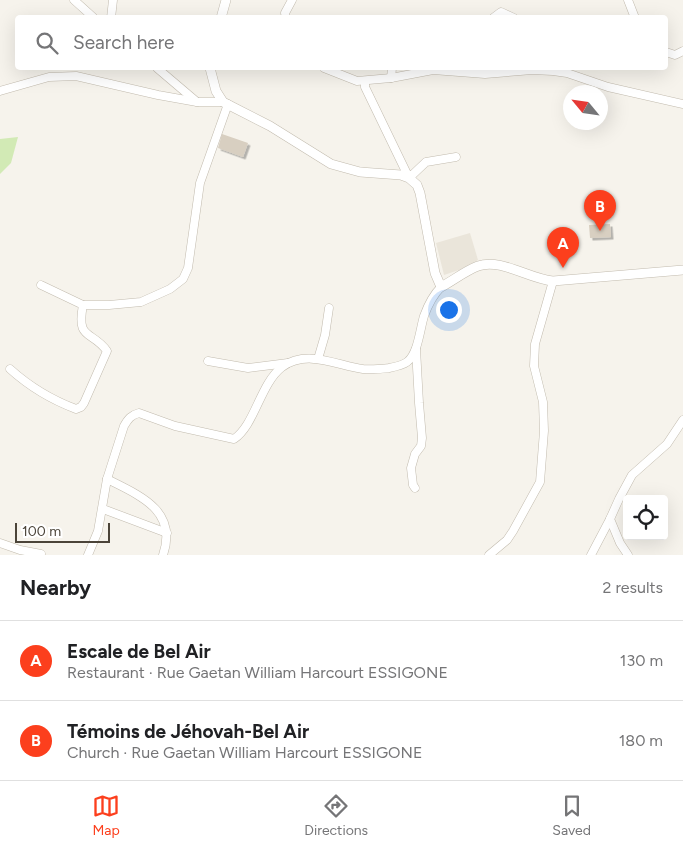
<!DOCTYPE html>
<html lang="en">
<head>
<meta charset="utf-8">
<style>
  :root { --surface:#fff; --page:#f2f2f2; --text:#202124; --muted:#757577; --line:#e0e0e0; --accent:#fc3f1d }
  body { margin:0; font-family:Figtree,sans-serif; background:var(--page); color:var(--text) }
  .controls { position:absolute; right:15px; bottom:15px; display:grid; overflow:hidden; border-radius:5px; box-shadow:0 5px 20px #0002 }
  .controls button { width:45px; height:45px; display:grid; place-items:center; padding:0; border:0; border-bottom:1px solid var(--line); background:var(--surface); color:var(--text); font:25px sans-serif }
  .compass { position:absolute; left:563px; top:85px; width:45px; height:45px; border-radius:50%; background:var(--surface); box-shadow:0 5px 20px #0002; rotate:299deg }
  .scale { position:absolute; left:15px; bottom:12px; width:95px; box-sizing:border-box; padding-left:5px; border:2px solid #4b4439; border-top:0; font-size:14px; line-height:18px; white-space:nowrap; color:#4b4439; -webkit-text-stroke:4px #fff; paint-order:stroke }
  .you { position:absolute; left:448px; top:309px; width:18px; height:18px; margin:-12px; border:4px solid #fff; border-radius:50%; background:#1a73e8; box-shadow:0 0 0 8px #1a73e833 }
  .badge { display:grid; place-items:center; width:32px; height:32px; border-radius:50%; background:var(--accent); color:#fff; font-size:16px; font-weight:700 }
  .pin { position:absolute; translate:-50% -41px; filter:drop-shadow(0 1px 2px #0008) }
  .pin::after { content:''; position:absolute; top:26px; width:18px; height:15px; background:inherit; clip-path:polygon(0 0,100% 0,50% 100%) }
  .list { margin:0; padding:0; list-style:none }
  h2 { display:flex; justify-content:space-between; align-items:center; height:65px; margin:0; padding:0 20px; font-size:21px }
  h2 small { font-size:16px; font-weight:400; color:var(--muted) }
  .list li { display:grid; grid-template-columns:32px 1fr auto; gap:15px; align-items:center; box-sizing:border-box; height:80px; padding:0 20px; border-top:1px solid var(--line) }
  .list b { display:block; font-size:19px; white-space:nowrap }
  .list p { margin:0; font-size:16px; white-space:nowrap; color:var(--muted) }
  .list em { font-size:16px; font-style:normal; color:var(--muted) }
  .icon { flex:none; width:28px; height:28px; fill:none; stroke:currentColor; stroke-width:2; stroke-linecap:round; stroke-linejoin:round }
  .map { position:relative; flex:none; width:683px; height:555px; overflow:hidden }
  .search { position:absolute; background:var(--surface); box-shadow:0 5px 20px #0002; left:15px; right:15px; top:15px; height:55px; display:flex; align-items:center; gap:12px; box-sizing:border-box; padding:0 18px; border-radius:5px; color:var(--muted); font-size:19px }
  .sheet { height:225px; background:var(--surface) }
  nav { display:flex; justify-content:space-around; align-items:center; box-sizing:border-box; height:70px; border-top:1px solid var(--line); background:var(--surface); font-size:14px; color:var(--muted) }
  nav a { display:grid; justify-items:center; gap:2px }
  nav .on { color:var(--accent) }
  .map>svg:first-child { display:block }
  .residential { fill:#eae5da }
  .green { fill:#d2eab5 }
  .building { fill:#d8cfc1; filter:url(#shadow) }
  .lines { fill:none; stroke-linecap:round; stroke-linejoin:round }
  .minor-casing { stroke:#c2bbae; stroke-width:9 }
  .tertiary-casing { stroke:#c2bbae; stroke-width:10 }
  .minor { stroke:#fff; stroke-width:8 }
  .tertiary { stroke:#fff; stroke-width:9 }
</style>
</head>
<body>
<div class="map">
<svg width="683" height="555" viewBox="0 0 683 555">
  <defs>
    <filter id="shadow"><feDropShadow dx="2.5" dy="2.5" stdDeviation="0" flood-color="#0004"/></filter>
  </defs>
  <rect width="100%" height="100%" fill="#f6f3ec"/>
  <!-- residential -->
  <path class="residential" d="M 470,233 L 478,260 L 459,270 L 444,275 L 436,243 Z"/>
  <!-- green -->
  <path class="green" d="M 18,137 L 11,163 L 0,174 L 0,139 Z"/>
  <!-- building -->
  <g class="building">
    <path d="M 222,134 L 248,143 L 243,157 L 218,148 Z"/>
    <path d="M 610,224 L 611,237 L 590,238 L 589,225 Z"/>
  </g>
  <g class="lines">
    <!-- minor casing -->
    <g class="minor-casing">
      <g id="minor">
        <path d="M 74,0 L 94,18"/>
        <path d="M 628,0 L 635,18"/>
        <path d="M 111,18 L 113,0"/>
        <path d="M 286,18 L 285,13 L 292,0"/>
        <path d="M 493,18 L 501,12 L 514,18"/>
        <path d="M 666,52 L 675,55 L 683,51"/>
        <path d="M 157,68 L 197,102"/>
        <path d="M 324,68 L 357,81 L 391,78 L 433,70 L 485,74 L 532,70 L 553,71 L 567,73 L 608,87 L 683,104"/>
        <path d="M 391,78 L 392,68"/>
        <path d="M 365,81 L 365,87 L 409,178 L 426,162 L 456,157"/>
        <path d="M 0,91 L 49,77 L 76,76 L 158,95 L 197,102 L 223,102"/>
        <path d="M 41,285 L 83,305 L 109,305 L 141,302 L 170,289 L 183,279 L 188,268 L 200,183 L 228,104"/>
        <path d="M 318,359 L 325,335 L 329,308"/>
        <path d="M 208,361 L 248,368 L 288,363"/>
        <path d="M 10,369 C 30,387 52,400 76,409 L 81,407 L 84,403 L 107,351 C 92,330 76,341 83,305"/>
        <path d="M 107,479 C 141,496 178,511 163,555"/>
        <path d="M 415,488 L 413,485 L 411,468 L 415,454 L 421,446 L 422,438 L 419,403 L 416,349"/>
        <path d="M 103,509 L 167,533"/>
        <path d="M 0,543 L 20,550 L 41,554"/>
        <path d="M 88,555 L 98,531 L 107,479 L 124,426 C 128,419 131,415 139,413 L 175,426 L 234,439 C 255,425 260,384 282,367 C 307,349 336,365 363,369 C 372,370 380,369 389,368 C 394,367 403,365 407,362 C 418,354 420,329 424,316 C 428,305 433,295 441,287"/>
        <path d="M 489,555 L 507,540 L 513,531 L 540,482 L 544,431 L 543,402 L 534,366 L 535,344 L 553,281"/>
        <path d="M 591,555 L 610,519"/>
        <path d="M 628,555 L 620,543 L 610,519 L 619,499 L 632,475 L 667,444 L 683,420"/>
      </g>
    </g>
    <!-- tertiary casing -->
    <g class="tertiary-casing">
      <g id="tertiary">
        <path d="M 221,18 L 226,0"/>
        <path d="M 210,68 L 216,91 L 223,102 L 270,126 L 331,164 L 360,172 L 401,175 L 409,178 L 417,185 L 420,193 L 435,273 L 441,287 C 454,280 465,271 478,266 C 501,258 529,279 553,281 L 683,270"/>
      </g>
    </g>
    <!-- minor -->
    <use href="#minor" class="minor"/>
    <!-- tertiary -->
    <use href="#tertiary" class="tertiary"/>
  </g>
</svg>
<div class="controls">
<button><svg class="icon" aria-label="locate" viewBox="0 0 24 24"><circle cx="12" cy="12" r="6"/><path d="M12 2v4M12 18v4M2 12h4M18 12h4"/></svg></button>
</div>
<svg class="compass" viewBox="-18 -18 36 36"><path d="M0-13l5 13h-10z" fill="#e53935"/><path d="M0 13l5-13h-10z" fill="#757577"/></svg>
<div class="scale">100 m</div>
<div class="you"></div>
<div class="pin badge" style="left:563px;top:268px">A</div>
<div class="pin badge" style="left:600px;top:231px">B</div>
<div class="search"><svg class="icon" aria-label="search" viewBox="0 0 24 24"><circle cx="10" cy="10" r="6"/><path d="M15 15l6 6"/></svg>Search here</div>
</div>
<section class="sheet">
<h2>Nearby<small>2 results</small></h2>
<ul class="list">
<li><span class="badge">A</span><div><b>Escale de Bel Air</b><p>Restaurant · Rue Gaetan William Harcourt ESSIGONE</p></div><em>130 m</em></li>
<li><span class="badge">B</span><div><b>Témoins de Jéhovah-Bel Air</b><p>Church · Rue Gaetan William Harcourt ESSIGONE</p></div><em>180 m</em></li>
</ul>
</section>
<nav>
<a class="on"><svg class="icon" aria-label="map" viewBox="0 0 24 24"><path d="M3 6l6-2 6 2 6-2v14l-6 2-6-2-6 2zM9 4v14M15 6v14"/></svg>Map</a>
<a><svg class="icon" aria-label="directions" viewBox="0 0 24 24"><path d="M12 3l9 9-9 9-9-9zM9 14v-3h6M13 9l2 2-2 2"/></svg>Directions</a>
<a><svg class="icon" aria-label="saved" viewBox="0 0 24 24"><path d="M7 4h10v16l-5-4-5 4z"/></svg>Saved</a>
</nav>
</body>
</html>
